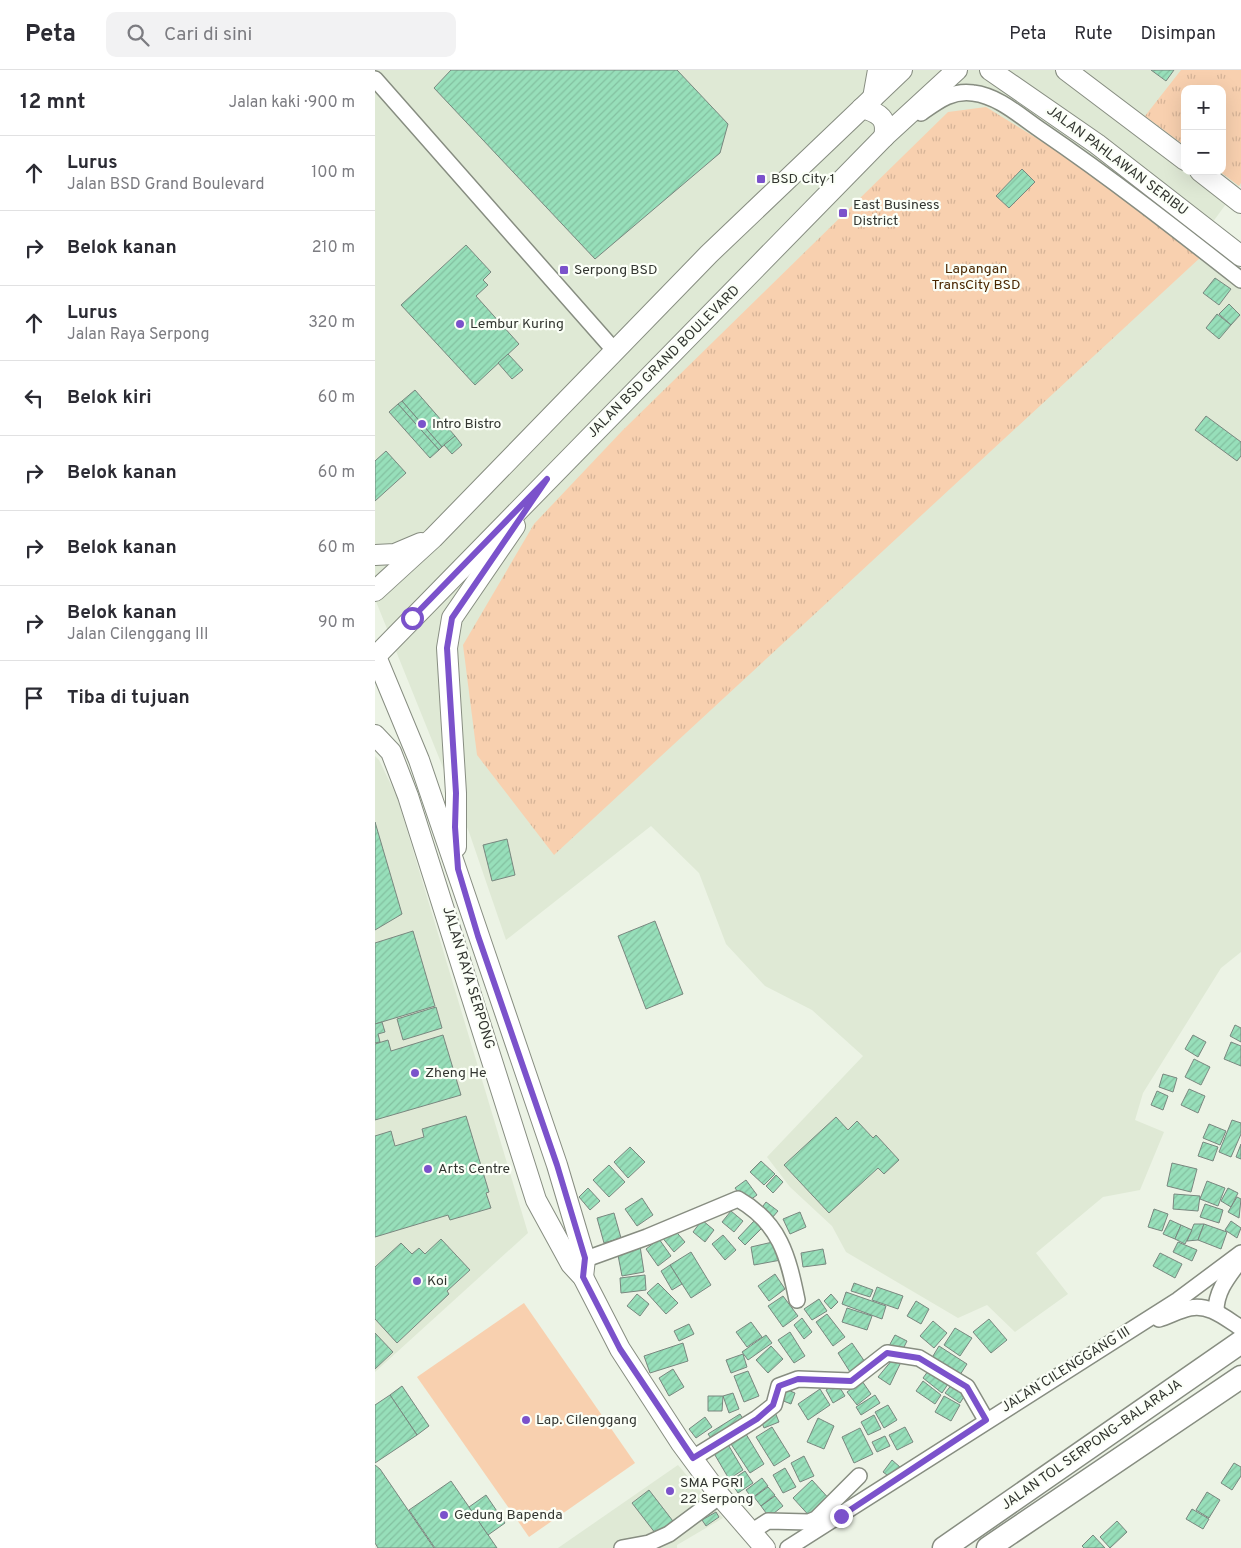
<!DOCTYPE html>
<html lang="id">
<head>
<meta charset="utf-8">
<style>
  :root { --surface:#fff; --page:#f2f2f3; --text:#2b2b33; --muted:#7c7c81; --line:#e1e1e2 }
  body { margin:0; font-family:Overpass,sans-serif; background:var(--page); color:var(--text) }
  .controls { position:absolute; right:15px; top:15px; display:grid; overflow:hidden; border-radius:10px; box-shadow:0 5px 20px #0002 }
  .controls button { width:45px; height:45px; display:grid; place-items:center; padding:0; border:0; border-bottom:1px solid var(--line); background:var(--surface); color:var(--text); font:25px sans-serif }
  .stop { position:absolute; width:15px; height:15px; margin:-11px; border:4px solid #7b52cb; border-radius:50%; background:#fff }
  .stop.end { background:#7b52cb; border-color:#fff; box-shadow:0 1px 5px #0008 }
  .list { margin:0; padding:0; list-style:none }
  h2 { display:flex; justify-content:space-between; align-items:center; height:65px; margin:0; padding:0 20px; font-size:21px }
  h2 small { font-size:16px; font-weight:400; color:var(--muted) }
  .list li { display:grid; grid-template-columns:32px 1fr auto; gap:15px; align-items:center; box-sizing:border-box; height:75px; padding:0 20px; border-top:1px solid var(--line) }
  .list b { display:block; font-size:19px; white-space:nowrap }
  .list p { margin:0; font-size:16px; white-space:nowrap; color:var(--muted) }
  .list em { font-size:16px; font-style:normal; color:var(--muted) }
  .icon { flex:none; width:28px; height:28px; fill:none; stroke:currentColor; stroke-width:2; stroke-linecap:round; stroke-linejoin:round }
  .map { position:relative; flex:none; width:866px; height:1478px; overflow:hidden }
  header { display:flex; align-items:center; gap:30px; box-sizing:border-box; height:70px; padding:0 25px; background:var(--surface); border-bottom:1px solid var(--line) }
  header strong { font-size:24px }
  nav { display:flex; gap:28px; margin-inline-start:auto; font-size:18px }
  .search { width:350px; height:45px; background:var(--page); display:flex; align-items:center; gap:12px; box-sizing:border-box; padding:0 18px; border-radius:10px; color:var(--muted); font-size:19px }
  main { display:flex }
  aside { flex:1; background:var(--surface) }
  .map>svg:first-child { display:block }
  .built { fill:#dfe9d5; fill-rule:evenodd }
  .grass { fill:url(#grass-tufts) }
  .pitch { fill:#f8d0af }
  .building { fill:url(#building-hatch); stroke:#79877f }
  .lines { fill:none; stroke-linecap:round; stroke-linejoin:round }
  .minor-casing { stroke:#878d81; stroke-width:18 }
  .major-casing { stroke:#878d81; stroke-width:22 }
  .highway-casing { stroke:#878d81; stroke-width:25 }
  .minor { stroke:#fff; stroke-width:15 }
  .major { stroke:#fff; stroke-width:20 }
  .highway { stroke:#fff; stroke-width:22 }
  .route { stroke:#7b52cb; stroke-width:6 }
  .poi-dot { fill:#7b52cb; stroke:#fbfff7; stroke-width:2 }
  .labels { text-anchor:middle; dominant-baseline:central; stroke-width:4.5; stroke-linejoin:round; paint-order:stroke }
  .street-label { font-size:14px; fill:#323530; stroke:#fbfff7 }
  .poi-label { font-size:14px; fill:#323530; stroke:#fbfff7; text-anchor:start }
  .park-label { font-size:14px; fill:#492600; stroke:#fbfff7 }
</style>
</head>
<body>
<header>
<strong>Peta</strong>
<div class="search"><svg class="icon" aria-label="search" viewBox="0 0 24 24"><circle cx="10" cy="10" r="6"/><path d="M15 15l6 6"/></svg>Cari di sini</div>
<nav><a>Peta</a><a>Rute</a><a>Disimpan</a></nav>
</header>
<main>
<aside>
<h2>12 mnt<small>Jalan kaki · 900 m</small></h2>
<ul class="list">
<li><svg class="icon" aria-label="ahead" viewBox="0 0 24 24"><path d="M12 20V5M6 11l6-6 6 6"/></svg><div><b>Lurus</b><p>Jalan BSD Grand Boulevard</p></div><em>100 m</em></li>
<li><svg class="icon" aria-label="right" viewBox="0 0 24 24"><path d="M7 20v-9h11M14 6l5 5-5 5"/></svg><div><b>Belok kanan</b></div><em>210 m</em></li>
<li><svg class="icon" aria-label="ahead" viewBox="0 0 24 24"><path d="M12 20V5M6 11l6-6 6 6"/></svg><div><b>Lurus</b><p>Jalan Raya Serpong</p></div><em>320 m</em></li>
<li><svg class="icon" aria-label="left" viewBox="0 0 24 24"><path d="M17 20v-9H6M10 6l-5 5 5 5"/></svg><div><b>Belok kiri</b></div><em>60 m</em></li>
<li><svg class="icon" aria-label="right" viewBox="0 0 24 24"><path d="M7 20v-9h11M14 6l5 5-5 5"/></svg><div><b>Belok kanan</b></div><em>60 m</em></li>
<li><svg class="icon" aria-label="right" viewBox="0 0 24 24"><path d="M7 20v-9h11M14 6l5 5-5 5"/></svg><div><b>Belok kanan</b></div><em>60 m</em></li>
<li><svg class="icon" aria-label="right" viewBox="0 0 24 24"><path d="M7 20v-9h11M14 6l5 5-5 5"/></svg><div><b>Belok kanan</b><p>Jalan Cilenggang III</p></div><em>90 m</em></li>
<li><svg class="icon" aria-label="arrive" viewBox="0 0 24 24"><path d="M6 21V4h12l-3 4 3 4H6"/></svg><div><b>Tiba di tujuan</b></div></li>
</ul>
</aside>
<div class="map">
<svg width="866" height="1478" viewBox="0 0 866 1478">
  <defs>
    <pattern id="grass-tufts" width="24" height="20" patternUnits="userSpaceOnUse" patternTransform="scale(1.25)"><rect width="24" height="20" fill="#f8d0af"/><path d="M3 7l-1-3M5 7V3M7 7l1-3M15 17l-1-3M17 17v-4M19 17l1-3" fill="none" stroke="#d5b397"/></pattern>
    <pattern id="building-hatch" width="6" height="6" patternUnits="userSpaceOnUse" patternTransform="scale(1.25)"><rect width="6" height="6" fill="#97dfba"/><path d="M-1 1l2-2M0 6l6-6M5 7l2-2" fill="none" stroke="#83c0a0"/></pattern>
  </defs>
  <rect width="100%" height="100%" fill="#ecf3e5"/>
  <!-- built -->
  <g class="built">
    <path d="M 0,0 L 866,0 L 866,117 L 864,116 L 819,178 L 866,214 L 866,882 L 846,898 L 768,1023 L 760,1050 L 789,1062 L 765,1120 L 728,1127 L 661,1183 L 693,1224 L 640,1262 L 612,1235 L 583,1248 L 471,1182 L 457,1156 L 415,1117 L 392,1087 L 488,986 L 437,940 L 390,916 L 351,874 L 324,803 L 276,756 L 131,870 L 94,762 L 0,529 ZM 810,19 L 847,19 L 847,101 L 810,101 Z"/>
    <path d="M 0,686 L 4,690 L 22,727 L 153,1163 L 0,1302 Z"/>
    <path d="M 303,1395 L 348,1448 L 302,1475 L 302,1478 L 183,1478 Z"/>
  </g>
  <!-- grass -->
  <g class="grass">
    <path d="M 806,0 L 866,0 L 866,113 L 864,116 L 844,101 L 847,101 L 847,19 L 810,19 L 810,76 L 770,46 Z"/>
    <path d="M 611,37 L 724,107 L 827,186 L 179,785 L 102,685 L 88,575 L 159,454 L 247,361 L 573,42 Z"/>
  </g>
  <!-- pitch -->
  <path class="pitch" d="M 149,1233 L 260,1393 L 154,1467 L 42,1307 Z"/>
  <!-- building -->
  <g class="building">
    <path d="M 76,0 L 302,0 L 353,54 L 345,83 L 220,189 L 59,18 Z"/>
    <path d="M 776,0 L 799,0 L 791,11 Z"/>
    <path d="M 647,99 L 660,112 L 634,138 L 621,126 Z"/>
    <path d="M 91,175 L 116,202 L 108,210 L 113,215 L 101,226 L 144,274 L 100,315 L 26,235 Z"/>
    <path d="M 840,208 L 856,219 L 844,235 L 828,223 Z"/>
    <path d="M 854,234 L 865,245 L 856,255 L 844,244 Z"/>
    <path d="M 842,244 L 856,255 L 844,269 L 831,258 Z"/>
    <path d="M 133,284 L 148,300 L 137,309 L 123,293 Z"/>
    <path d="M 40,320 L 80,366 L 67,377 L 27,331 Z"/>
    <path d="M 27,331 L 67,377 L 64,380 L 23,334 Z"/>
    <path d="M 23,334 L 64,380 L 55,388 L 14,342 Z"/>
    <path d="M 831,346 L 866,372 L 866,386 L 862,391 L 820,360 Z"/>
    <path d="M 80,366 L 87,375 L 77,384 L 69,375 Z"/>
    <path d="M 11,381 L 31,403 L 0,431 L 0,391 Z"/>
    <path d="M 0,752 L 27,844 L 0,860 Z"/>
    <path d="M 132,769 L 140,805 L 117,811 L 108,775 Z"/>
    <path d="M 280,851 L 308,924 L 271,939 L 243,866 Z"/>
    <path d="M 38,861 L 60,936 L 0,954 L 0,873 Z"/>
    <path d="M 61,937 L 67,958 L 28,970 L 22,949 Z"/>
    <path d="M 7,952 L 10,962 L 3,964 L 5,972 L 0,973 L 0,954 Z"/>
    <path d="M 860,955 L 866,958 L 866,972 L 855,966 Z"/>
    <path d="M 68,965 L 86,1025 L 0,1050 L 0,974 L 13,970 L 16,981 Z"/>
    <path d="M 818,965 L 831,972 L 823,987 L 810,979 Z"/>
    <path d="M 856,972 L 866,976 L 866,996 L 849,989 Z"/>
    <path d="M 819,989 L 835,997 L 826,1015 L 810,1007 Z"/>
    <path d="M 788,1004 L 802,1008 L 798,1022 L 784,1017 Z"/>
    <path d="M 814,1019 L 830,1026 L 823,1043 L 806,1035 Z"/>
    <path d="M 782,1021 L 793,1026 L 788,1040 L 776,1035 Z"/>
    <path d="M 91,1046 L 114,1122 L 111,1123 L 116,1138 L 75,1150 L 73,1145 L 0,1167 L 0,1066 L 16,1061 L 20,1076 L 49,1067 L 47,1059 Z"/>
    <path d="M 461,1047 L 473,1060 L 482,1051 L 498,1068 L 501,1065 L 524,1090 L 509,1104 L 503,1098 L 454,1143 L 409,1095 Z"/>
    <path d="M 857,1050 L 866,1053 L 866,1064 L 856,1087 L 844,1082 Z"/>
    <path d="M 834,1054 L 851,1061 L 845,1075 L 828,1068 Z"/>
    <path d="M 828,1072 L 843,1077 L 838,1091 L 823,1086 Z"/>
    <path d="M 866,1074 L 866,1089 L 861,1087 Z"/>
    <path d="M 255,1077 L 270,1092 L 253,1108 L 239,1092 Z"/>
    <path d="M 386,1091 L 400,1104 L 389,1115 L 375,1102 Z"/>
    <path d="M 797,1093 L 822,1099 L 816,1122 L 792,1116 Z"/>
    <path d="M 234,1095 L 250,1112 L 234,1127 L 218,1110 Z"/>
    <path d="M 401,1105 L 408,1112 L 398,1123 L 391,1116 Z"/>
    <path d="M 371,1110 L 382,1125 L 371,1133 L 360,1118 Z"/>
    <path d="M 832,1111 L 850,1118 L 843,1136 L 825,1129 Z"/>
    <path d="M 213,1118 L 225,1131 L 215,1140 L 204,1127 Z"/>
    <path d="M 853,1118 L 863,1123 L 856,1137 L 846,1131 Z"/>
    <path d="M 799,1124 L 825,1126 L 823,1141 L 798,1139 Z"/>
    <path d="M 862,1127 L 866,1129 L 864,1148 L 853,1142 Z"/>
    <path d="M 267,1128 L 278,1145 L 262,1156 L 250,1139 Z"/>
    <path d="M 391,1132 L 403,1141 L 397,1148 L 385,1140 Z"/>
    <path d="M 830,1134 L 848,1140 L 844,1153 L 825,1147 Z"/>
    <path d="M 779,1139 L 793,1144 L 787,1161 L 773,1157 Z"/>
    <path d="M 356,1141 L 368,1151 L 359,1162 L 347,1152 Z"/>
    <path d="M 425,1142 L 431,1157 L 415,1164 L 408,1149 Z"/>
    <path d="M 239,1143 L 246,1168 L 229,1173 L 222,1148 Z"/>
    <path d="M 327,1150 L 339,1160 L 330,1172 L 318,1162 Z"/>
    <path d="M 795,1150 L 806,1155 L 800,1169 L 788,1164 Z"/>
    <path d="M 379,1151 L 387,1158 L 370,1175 L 363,1168 Z"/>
    <path d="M 856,1151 L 866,1158 L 862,1168 L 850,1160 Z"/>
    <path d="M 819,1154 L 829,1154 L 823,1170 L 812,1171 Z"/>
    <path d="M 829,1154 L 852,1162 L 846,1179 L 823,1170 Z"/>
    <path d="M 806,1155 L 817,1160 L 810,1174 L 800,1169 Z"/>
    <path d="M 297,1157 L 310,1172 L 299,1182 L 286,1166 Z"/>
    <path d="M 348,1165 L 361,1180 L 350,1190 L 337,1174 Z"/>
    <path d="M 66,1169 L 95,1200 L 72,1221 L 74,1224 L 22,1273 L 0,1249 L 0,1197 L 26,1173 L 37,1184 L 44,1178 L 50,1184 Z"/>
    <path d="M 284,1169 L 296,1186 L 283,1196 L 271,1179 Z"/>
    <path d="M 402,1171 L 406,1190 L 379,1195 L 376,1177 Z"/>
    <path d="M 803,1172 L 822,1180 L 817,1191 L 798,1182 Z"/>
    <path d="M 265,1176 L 269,1202 L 247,1206 L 242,1180 Z"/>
    <path d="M 448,1179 L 451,1194 L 428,1197 L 426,1183 Z"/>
    <path d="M 316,1182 L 336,1215 L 316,1228 L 295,1195 Z"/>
    <path d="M 785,1183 L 807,1194 L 800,1208 L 778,1196 Z"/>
    <path d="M 295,1195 L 307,1214 L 297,1220 L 286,1201 Z"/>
    <path d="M 400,1204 L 410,1219 L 394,1231 L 383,1216 Z"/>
    <path d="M 270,1205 L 271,1220 L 246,1223 L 245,1208 Z"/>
    <path d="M 283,1213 L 303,1233 L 291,1244 L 272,1223 Z"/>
    <path d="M 479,1213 L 498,1220 L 495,1227 L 476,1221 Z"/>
    <path d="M 502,1217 L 528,1226 L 523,1239 L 497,1230 Z"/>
    <path d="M 471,1222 L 511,1236 L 507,1249 L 467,1234 Z"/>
    <path d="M 262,1224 L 274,1234 L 265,1246 L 252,1236 Z"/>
    <path d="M 456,1224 L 463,1232 L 456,1239 L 449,1231 Z"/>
    <path d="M 408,1226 L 423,1246 L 408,1257 L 393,1236 Z"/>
    <path d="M 444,1229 L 452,1241 L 437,1250 L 429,1239 Z"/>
    <path d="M 541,1231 L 554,1239 L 546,1254 L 532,1246 Z"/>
    <path d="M 472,1238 L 497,1246 L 492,1260 L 467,1252 Z"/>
    <path d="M 452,1244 L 470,1267 L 458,1276 L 441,1252 Z"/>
    <path d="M 427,1248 L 437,1262 L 429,1269 L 419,1255 Z"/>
    <path d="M 614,1249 L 632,1270 L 616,1283 L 598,1262 Z"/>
    <path d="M 558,1251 L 572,1263 L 559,1278 L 545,1266 Z"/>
    <path d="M 376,1252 L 387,1267 L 372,1277 L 361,1262 Z"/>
    <path d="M 314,1254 L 319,1264 L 304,1271 L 299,1261 Z"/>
    <path d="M 580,1258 L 597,1268 L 585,1286 L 569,1275 Z"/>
    <path d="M 415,1262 L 430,1286 L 419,1293 L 403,1270 Z"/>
    <path d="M 0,1263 L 18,1282 L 0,1299 Z"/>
    <path d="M 391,1265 L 397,1273 L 373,1290 L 367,1282 Z"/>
    <path d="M 520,1265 L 532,1271 L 526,1283 L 514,1276 Z"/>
    <path d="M 308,1273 L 313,1291 L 275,1303 L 269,1286 Z"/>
    <path d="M 477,1273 L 490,1292 L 475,1302 L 463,1283 Z"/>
    <path d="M 396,1276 L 408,1289 L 393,1303 L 381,1290 Z"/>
    <path d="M 564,1276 L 592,1294 L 583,1308 L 555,1291 Z"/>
    <path d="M 368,1284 L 372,1297 L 356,1303 L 351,1290 Z"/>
    <path d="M 517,1290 L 526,1292 L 515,1315 L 503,1307 Z"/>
    <path d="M 556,1297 L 575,1311 L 567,1323 L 548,1308 Z"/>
    <path d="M 298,1299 L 309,1317 L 294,1326 L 284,1308 Z"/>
    <path d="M 373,1301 L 384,1326 L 369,1332 L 359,1306 Z"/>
    <path d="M 487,1311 L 496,1324 L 482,1335 L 472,1322 Z"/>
    <path d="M 548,1311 L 566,1325 L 560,1334 L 541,1321 Z"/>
    <path d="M 462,1313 L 470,1326 L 458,1333 L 451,1320 Z"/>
    <path d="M 578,1313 L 592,1322 L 585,1333 L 570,1323 Z"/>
    <path d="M 27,1316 L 54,1356 L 42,1365 L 15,1325 Z"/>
    <path d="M 406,1317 L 420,1323 L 416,1334 L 401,1328 Z"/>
    <path d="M 445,1319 L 455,1335 L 433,1350 L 423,1334 Z"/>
    <path d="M 358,1323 L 364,1339 L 354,1343 L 348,1326 Z"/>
    <path d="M 15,1325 L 42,1365 L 0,1393 L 0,1335 Z"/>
    <path d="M 500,1325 L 505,1333 L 486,1345 L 481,1337 Z"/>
    <path d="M 333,1326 L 348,1326 L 347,1341 L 333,1341 Z"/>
    <path d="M 569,1326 L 585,1335 L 576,1351 L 560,1342 Z"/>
    <path d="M 513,1335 L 522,1350 L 509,1358 L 500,1342 Z"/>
    <path d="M 400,1342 L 404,1352 L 389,1358 L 385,1348 Z"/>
    <path d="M 365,1344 L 370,1352 L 338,1371 L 333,1364 Z"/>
    <path d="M 499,1345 L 506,1359 L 493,1365 L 486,1352 Z"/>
    <path d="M 330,1347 L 337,1357 L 321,1368 L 314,1359 Z"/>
    <path d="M 443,1348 L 459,1356 L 449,1379 L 432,1372 Z"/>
    <path d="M 397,1357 L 415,1386 L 399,1396 L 381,1367 Z"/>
    <path d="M 530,1357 L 538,1372 L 522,1380 L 514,1365 Z"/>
    <path d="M 485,1358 L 498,1384 L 479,1393 L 467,1367 Z"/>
    <path d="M 371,1364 L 389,1394 L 375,1403 L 356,1374 Z"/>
    <path d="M 510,1366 L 515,1376 L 502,1382 L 497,1372 Z"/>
    <path d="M 351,1371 L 368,1400 L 354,1409 L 337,1380 Z"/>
    <path d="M 429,1386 L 439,1406 L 425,1412 L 416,1393 Z"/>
    <path d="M 517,1390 L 525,1397 L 516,1408 L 508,1402 Z"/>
    <path d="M 859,1393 L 866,1397 L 866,1406 L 857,1420 L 846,1413 Z"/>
    <path d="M 0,1395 L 5,1399 L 59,1478 L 3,1478 L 0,1473 Z"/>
    <path d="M 410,1398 L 421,1417 L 408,1423 L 398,1405 Z"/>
    <path d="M 370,1401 L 378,1413 L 363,1423 L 355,1411 Z"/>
    <path d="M 387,1408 L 393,1416 L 377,1428 L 371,1420 Z"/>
    <path d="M 437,1410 L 457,1432 L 438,1450 L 418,1428 Z"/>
    <path d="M 76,1411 L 103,1450 L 122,1478 L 60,1478 L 34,1440 Z"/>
    <path d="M 393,1417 L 400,1425 L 386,1436 L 379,1427 Z"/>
    <path d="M 274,1420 L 301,1455 L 284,1468 L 257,1433 Z"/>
    <path d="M 832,1422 L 845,1430 L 834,1448 L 821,1440 Z"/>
    <path d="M 111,1425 L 130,1453 L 113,1465 L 94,1437 Z"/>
    <path d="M 400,1426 L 408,1436 L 394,1447 L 386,1436 Z"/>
    <path d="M 817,1439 L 834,1449 L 828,1459 L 811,1449 Z"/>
    <path d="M 341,1442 L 344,1447 L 331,1456 L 327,1450 Z"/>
    <path d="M 742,1451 L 752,1462 L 735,1478 L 725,1467 Z"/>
    <path d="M 718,1465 L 730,1478 L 709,1478 L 707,1476 Z"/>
  </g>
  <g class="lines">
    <!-- minor casing -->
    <g class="minor-casing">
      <g id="minor">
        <path d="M 0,9 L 239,280"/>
        <path d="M 546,43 C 563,31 577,20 598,23 C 624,26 646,47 667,61 C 736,108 801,159 866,210"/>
        <path d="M 200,1193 L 272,1167 L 363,1129 C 405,1153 413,1186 422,1230"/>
        <path d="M 841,1241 C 841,1221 853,1207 864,1192"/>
        <path d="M 784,1249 C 794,1246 805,1240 815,1238 C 835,1234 850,1248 866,1258"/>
        <path d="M 318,1388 L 381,1349 L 399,1335 L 404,1316 L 423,1309 L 476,1311 L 512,1283 L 544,1288 L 592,1317 L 611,1350"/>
        <path d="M 376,1462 L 393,1451 L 434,1452 L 441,1449 L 484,1406"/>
        <path d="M 247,1478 L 274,1473 L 294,1464 L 345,1426"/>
        <path d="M 413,1478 L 803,1230 L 866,1183"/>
      </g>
    </g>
    <!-- major casing -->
    <g class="major-casing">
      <g id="major">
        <path d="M 615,0 L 722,74 L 866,186"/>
        <path d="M 691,0 L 810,90"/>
        <path d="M 498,28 L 503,0"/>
        <path d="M 487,38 C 505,43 513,49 509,67"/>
        <path d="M 825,101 L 866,133"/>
        <path d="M 0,485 L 20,484 L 46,473"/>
        <path d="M 0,521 L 58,468 L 334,184 L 527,0"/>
        <path d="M 0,584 L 44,690 L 182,1095 L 210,1189 L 208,1207"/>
        <path d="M 0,587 L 509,67 L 582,0"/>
        <path d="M 0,665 L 16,682 L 33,726 L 161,1130 L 196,1194 L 208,1207 L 245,1279 L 306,1373 L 345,1426 L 390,1478"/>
        <path d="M 81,777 L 81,723 L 72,578 L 77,548 L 140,456"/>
      </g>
    </g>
    <!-- highway casing -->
    <g class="highway-casing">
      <g id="highway">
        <path d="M 569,1478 L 866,1272"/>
        <path d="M 613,1478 L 866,1307"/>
      </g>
    </g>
    <!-- minor -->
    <use href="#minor" class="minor"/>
    <!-- major -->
    <use href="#major" class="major"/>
    <!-- highway -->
    <use href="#highway" class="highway"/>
  </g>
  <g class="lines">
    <!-- route -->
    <path class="route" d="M 37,548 L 172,409 L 77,548 L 72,578 L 81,723 L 80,757 L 83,799 L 103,866 L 182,1095 L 210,1188 L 208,1207 L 245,1279 L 318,1388 L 382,1349 L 398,1335 L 404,1316 L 423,1309 L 476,1311 L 512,1283 L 544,1288 L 592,1317 L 611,1350 L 466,1446"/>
  </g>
  <!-- markers -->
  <g class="poi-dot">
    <rect x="381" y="104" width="10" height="10" rx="2.5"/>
    <rect x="463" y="138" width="10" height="10" rx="2.5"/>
    <rect x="184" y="195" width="10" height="10" rx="2.5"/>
    <circle cx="85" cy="254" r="5"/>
    <circle cx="47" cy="354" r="5"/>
    <circle cx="40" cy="1003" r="5"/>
    <circle cx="53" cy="1099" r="5"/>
    <circle cx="42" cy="1211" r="5"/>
    <circle cx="151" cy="1350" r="5"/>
    <circle cx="295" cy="1421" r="5"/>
    <circle cx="69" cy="1445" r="5"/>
  </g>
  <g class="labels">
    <!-- street labels -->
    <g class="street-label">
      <text transform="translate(742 91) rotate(37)">JALAN PAHLAWAN SERIBU</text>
      <text transform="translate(289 292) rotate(-45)">JALAN BSD GRAND BOULEVARD</text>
      <text transform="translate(93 908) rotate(73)">JALAN RAYA SERPONG</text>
      <text transform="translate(691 1300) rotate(-32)">JALAN CILENGGANG III</text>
      <text transform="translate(717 1375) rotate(-35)">JALAN TOL SERPONG–BALARAJA</text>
    </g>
    <!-- poi labels -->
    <g class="poi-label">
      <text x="396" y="109">BSD City 1</text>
      <text x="478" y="135">East Business<tspan x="478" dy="16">District</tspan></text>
      <text x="199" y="200">Serpong BSD</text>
      <text x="95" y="254">Lembur Kuring</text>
      <text x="57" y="354">Intro Bistro</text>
      <text x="50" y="1003">Zheng He</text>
      <text x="63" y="1099">Arts Centre</text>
      <text x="52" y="1211">Koi</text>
      <text x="161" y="1350">Lap. Cilenggang</text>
      <text x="305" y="1413">SMA PGRI<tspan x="305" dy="16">22 Serpong</tspan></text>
      <text x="79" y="1445">Gedung Bapenda</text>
    </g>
    <!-- park labels -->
    <g class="park-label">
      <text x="601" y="199">Lapangan<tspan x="601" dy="16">TransCity BSD</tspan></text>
    </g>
  </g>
</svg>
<div class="controls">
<button>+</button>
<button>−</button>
</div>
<div class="stop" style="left:37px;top:548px"></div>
<div class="stop end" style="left:466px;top:1446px"></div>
</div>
</main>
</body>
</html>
